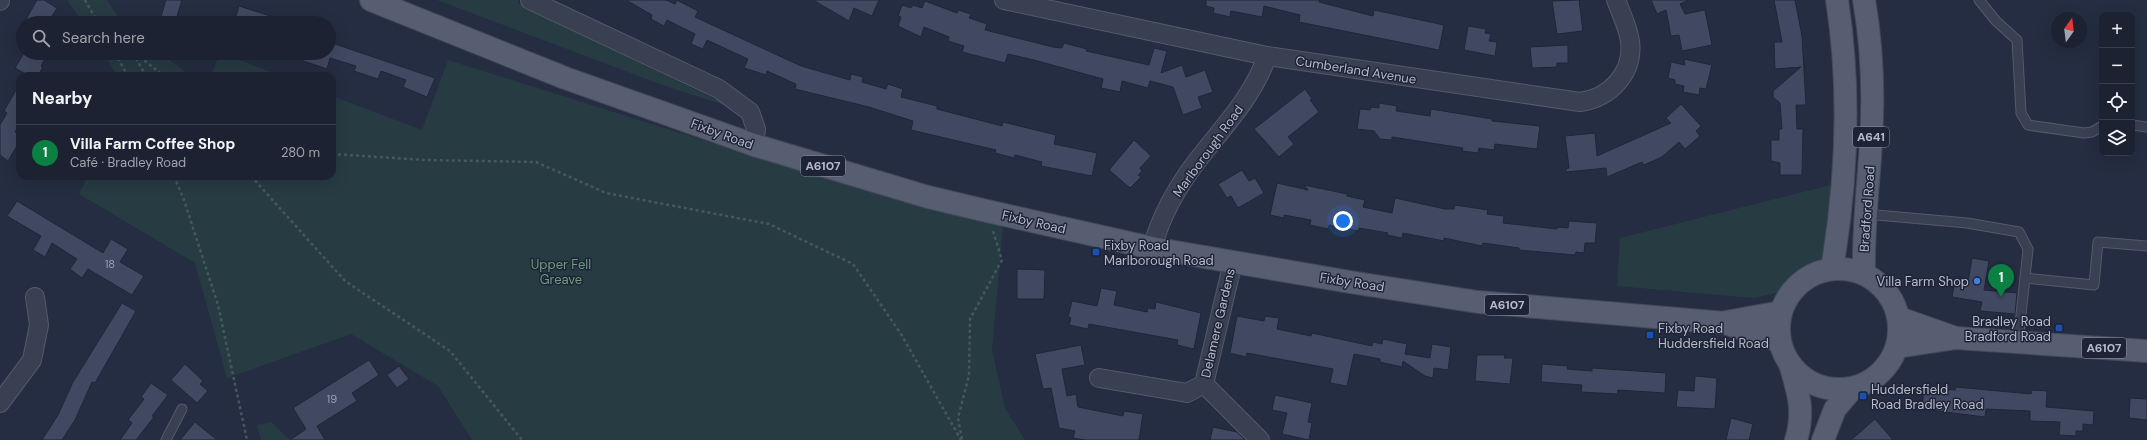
<!DOCTYPE html>
<html lang="en">
<head>
<meta charset="utf-8">
<style>
  :root { --surface:#1c2232; --page:#292f3e; --text:#f1f3f6; --muted:#a0a4ac; --line:#3a3f4d; --accent:#0b8043 }
  body { margin:0; font-family:"DM Sans",sans-serif; background:var(--page); color:var(--text) }
  .controls { position:absolute; right:12px; top:12px; display:grid; overflow:hidden; border-radius:8px; box-shadow:0 4px 16px #0002 }
  .controls button { width:36px; height:36px; display:grid; place-items:center; padding:0; border:0; border-bottom:1px solid var(--line); background:var(--surface); color:var(--text); font:20px sans-serif }
  .compass { position:absolute; left:2051px; top:12px; width:36px; height:36px; border-radius:50%; background:var(--surface); box-shadow:0 4px 16px #0002; rotate:14deg }
  .you { position:absolute; left:1343px; top:221px; width:14px; height:14px; margin:-10px; border:3px solid #fff; border-radius:50%; background:#1a73e8; box-shadow:0 0 0 6px #1a73e833 }
  .badge { display:grid; place-items:center; width:26px; height:26px; border-radius:50%; background:var(--accent); color:#fff; font-size:13px; font-weight:700 }
  .pin { position:absolute; translate:-50% -33px; filter:drop-shadow(0 1px 2px #0008) }
  .pin::after { content:''; position:absolute; top:21px; width:14px; height:12px; background:inherit; clip-path:polygon(0 0,100% 0,50% 100%) }
  .list { margin:0; padding:0; list-style:none }
  h2 { display:flex; justify-content:space-between; align-items:center; height:52px; margin:0; padding:0 16px; font-size:17px }
  h2 small { font-size:13px; font-weight:400; color:var(--muted) }
  .list li { display:grid; grid-template-columns:26px 1fr auto; gap:12px; align-items:center; box-sizing:border-box; height:56px; padding:0 16px; border-top:1px solid var(--line) }
  .list b { display:block; font-size:15px; white-space:nowrap }
  .list p { margin:0; font-size:13px; white-space:nowrap; color:var(--muted) }
  .list em { font-size:13px; font-style:normal; color:var(--muted) }
  .icon { flex:none; width:22px; height:22px; fill:none; stroke:currentColor; stroke-width:2; stroke-linecap:round; stroke-linejoin:round }
  .map { position:relative; flex:none; width:2147px; height:440px; overflow:hidden }
  .search { position:absolute; background:var(--surface); box-shadow:0 4px 16px #0002; left:16px; top:16px; width:320px; height:44px; display:flex; align-items:center; gap:10px; box-sizing:border-box; padding:0 14px; border-radius:22px; color:var(--muted); font-size:15px }
  .panel { position:absolute; background:var(--surface); box-shadow:0 4px 16px #0002; left:16px; top:72px; width:320px; height:108px; border-radius:12px }
  .map>svg:first-child { display:block }
  .green { fill:#273b43 }
  .building { fill:#414962; stroke:#202638 }
  .lines { fill:none; stroke-linecap:round; stroke-linejoin:round }
  .service-casing { stroke:#545a6b; stroke-width:11 }
  .minor-casing { stroke:#545a6b; stroke-width:20 }
  .primary-casing { stroke:#43485a; stroke-width:24 }
  .path { stroke:#45585f; stroke-width:2.5; stroke-dasharray:3 3; stroke-linecap:butt }
  .service { stroke:#394051; stroke-width:9 }
  .minor { stroke:#394051; stroke-width:18 }
  .primary { stroke:#575e71; stroke-width:22 }
  .transit-dot { fill:#1a4fb4; stroke:#1e2436; stroke-width:1.5 }
  .shop-dot { fill:#3f7fe0; stroke:#1e2436; stroke-width:1.5 }
  .labels { text-anchor:middle; dominant-baseline:central; stroke-width:3; stroke-linejoin:round; paint-order:stroke }
  .number-label { font-size:11px; fill:#999eb1 }
  .shield { fill:#1e2436; stroke:#888e9e; stroke-width:1 }
  .shield-label { font-size:12px; font-weight:bold; fill:#b6bbcb }
  .street-label { font-size:13px; fill:#b6bbcb; stroke:#1e2436 }
  .poi-label { font-size:13px; fill:#b6bbcb; stroke:#1e2436; text-anchor:start }
  .park-label { font-size:13px; fill:#6c9d7f; stroke:#1e2436 }
</style>
</head>
<body>
<div class="map">
<svg width="2147" height="440" viewBox="0 0 2147 440">
  <rect width="100%" height="100%" fill="#252d42"/>
  <!-- green -->
  <g class="green">
    <path d="M 67,0 L 107,0 L 122,23 L 83,23 Z"/>
    <path d="M 437,0 L 519,0 L 518,3 L 731,107 L 665,86 Z"/>
    <path d="M 103,53 L 160,53 L 191,76 L 117,76 Z"/>
    <path d="M 220,53 L 222,53 L 281,76 L 195,76 L 212,73 Z"/>
    <path d="M 448,60 L 728,148 L 1003,227 L 992,350 L 1005,408 L 1025,440 L 472,440 L 438,386 L 351,334 L 227,378 L 195,263 L 79,194 L 88,176 L 332,176 L 332,96 L 422,130 Z"/>
    <path d="M 1831,185 L 1823,260 L 1798,273 L 1780,292 L 1753,298 L 1617,286 L 1620,238 Z"/>
    <path d="M 271,422 L 290,440 L 261,440 L 257,425 Z"/>
  </g>
  <!-- building -->
  <g class="building">
    <path d="M 37,0 L 44,0 L 57,8 L 48,23 L 24,23 Z"/>
    <path d="M 166,0 L 182,0 L 175,23 L 159,23 Z"/>
    <path d="M 626,0 L 666,0 L 675,4 L 677,0 L 698,11 L 695,17 L 801,66 L 850,80 L 851,74 L 863,77 L 862,82 L 886,89 L 888,84 L 903,89 L 901,97 L 937,106 L 937,109 L 1002,126 L 1003,122 L 1056,135 L 1054,144 L 1097,153 L 1092,176 L 1041,166 L 1042,162 L 1015,155 L 1014,158 L 995,153 L 996,150 L 911,130 L 913,121 L 869,107 L 795,89 L 796,84 L 767,71 L 766,75 L 744,68 L 748,59 L 707,40 L 703,49 L 691,44 L 695,34 L 667,20 L 664,26 L 651,19 L 652,15 Z"/>
    <path d="M 813,0 L 879,0 L 872,16 L 854,8 L 849,21 Z"/>
    <path d="M 1206,0 L 1320,0 L 1319,2 L 1373,16 L 1374,10 L 1444,25 L 1439,50 L 1299,22 L 1300,15 L 1264,6 L 1262,17 L 1231,11 L 1230,17 L 1213,13 L 1214,8 L 1206,6 Z"/>
    <path d="M 1579,0 L 1583,31 L 1557,34 L 1552,1 Z"/>
    <path d="M 1651,0 L 1689,0 L 1680,4 L 1685,14 L 1705,10 L 1712,45 L 1682,51 L 1679,35 L 1671,36 L 1666,10 L 1657,14 Z"/>
    <path d="M 1774,0 L 1795,0 L 1802,36 L 1806,105 L 1796,105 L 1797,129 L 1803,129 L 1802,175 L 1780,175 L 1780,163 L 1771,161 L 1771,140 L 1779,140 L 1779,129 L 1782,129 L 1780,103 L 1773,97 L 1773,91 L 1801,67 L 1775,69 L 1774,42 L 1782,42 Z"/>
    <path d="M 925,1 L 957,13 L 958,10 L 971,14 L 969,18 L 987,24 L 985,30 L 1053,47 L 1062,48 L 1064,43 L 1087,49 L 1086,51 L 1149,65 L 1154,48 L 1167,51 L 1161,73 L 1182,65 L 1186,77 L 1205,70 L 1213,92 L 1198,97 L 1202,108 L 1183,115 L 1173,87 L 1150,81 L 1148,88 L 1122,81 L 1120,92 L 1101,88 L 1103,79 L 1034,60 L 1008,54 L 1005,63 L 962,52 L 964,46 L 948,41 L 949,37 L 924,27 L 921,37 L 898,26 L 901,17 L 898,16 L 902,5 L 911,8 L 913,5 L 922,8 Z"/>
    <path d="M 239,6 L 283,20 L 283,23 L 234,23 Z"/>
    <path d="M 1468,26 L 1486,29 L 1485,33 L 1491,34 L 1489,41 L 1497,42 L 1495,56 L 1464,50 Z"/>
    <path d="M 329,42 L 435,78 L 427,97 L 403,87 L 406,80 L 381,71 L 378,79 L 354,71 L 356,66 L 330,58 L 327,69 L 286,55 L 287,53 L 329,53 Z"/>
    <path d="M 1568,45 L 1568,63 L 1557,63 L 1557,67 L 1532,68 L 1530,47 Z"/>
    <path d="M 24,53 L 48,53 L 41,66 L 43,67 L 38,76 L 29,76 L 15,68 Z"/>
    <path d="M 1684,59 L 1712,65 L 1706,89 L 1700,88 L 1699,95 L 1683,92 L 1684,86 L 1675,84 L 1675,80 L 1668,78 L 1671,62 L 1685,65 Z"/>
    <path d="M 20,83 L 20,124 L 15,132 L 20,135 L 20,141 L 8,161 L 0,155 L 0,125 L 7,113 L 4,111 Z"/>
    <path d="M 1305,89 L 1312,99 L 1310,100 L 1319,112 L 1288,137 L 1294,144 L 1279,157 L 1254,129 Z"/>
    <path d="M 1379,103 L 1397,106 L 1396,111 L 1430,116 L 1431,109 L 1492,119 L 1492,121 L 1540,126 L 1537,149 L 1495,144 L 1494,150 L 1479,148 L 1478,153 L 1462,151 L 1463,148 L 1392,137 L 1392,140 L 1380,139 L 1374,131 L 1357,129 L 1360,109 L 1370,110 L 1371,107 L 1379,108 Z"/>
    <path d="M 1681,104 L 1701,126 L 1696,131 L 1700,136 L 1685,149 L 1679,142 L 1662,157 L 1644,165 L 1642,162 L 1607,177 L 1606,168 L 1566,172 L 1566,169 L 1569,168 L 1565,136 L 1595,133 L 1597,156 L 1671,123 L 1666,118 Z"/>
    <path d="M 1134,140 L 1151,156 L 1140,168 L 1142,171 L 1138,175 L 1141,177 L 1130,188 L 1109,170 Z"/>
    <path d="M 1242,170 L 1249,181 L 1255,178 L 1264,193 L 1238,208 L 1231,196 L 1227,198 L 1218,184 Z"/>
    <path d="M 1277,183 L 1308,190 L 1304,185 L 1347,194 L 1347,196 L 1365,200 L 1363,207 L 1392,213 L 1395,198 L 1445,209 L 1454,209 L 1455,205 L 1488,210 L 1487,214 L 1504,216 L 1503,223 L 1557,229 L 1557,227 L 1568,228 L 1569,221 L 1597,223 L 1595,243 L 1585,243 L 1584,253 L 1576,252 L 1575,255 L 1519,250 L 1519,248 L 1483,243 L 1482,246 L 1444,238 L 1444,241 L 1403,233 L 1402,238 L 1387,235 L 1388,233 L 1359,228 L 1359,231 L 1329,225 L 1328,229 L 1310,225 L 1311,220 L 1284,215 L 1284,218 L 1270,215 Z"/>
    <path d="M 17,201 L 103,253 L 111,239 L 128,249 L 120,262 L 144,276 L 132,295 L 88,269 L 82,278 L 70,269 L 77,259 L 52,243 L 45,257 L 33,250 L 41,236 L 7,216 Z"/>
    <path d="M 1972,258 L 1989,261 L 1984,290 L 2017,293 L 2015,314 L 1980,311 L 1982,302 L 1952,297 L 1955,280 L 1968,282 Z"/>
    <path d="M 1017,269 L 1045,270 L 1044,299 L 1017,299 Z"/>
    <path d="M 1101,288 L 1117,291 L 1114,305 L 1147,312 L 1148,308 L 1155,309 L 1156,302 L 1201,313 L 1194,349 L 1177,345 L 1178,340 L 1089,324 L 1088,329 L 1069,325 L 1071,318 L 1068,317 L 1072,301 L 1097,306 Z"/>
    <path d="M 122,303 L 136,311 L 95,383 L 92,382 L 75,420 L 62,440 L 42,440 L 58,415 L 73,382 Z"/>
    <path d="M 1237,316 L 1264,321 L 1265,316 L 1279,318 L 1277,329 L 1311,336 L 1312,333 L 1372,346 L 1373,342 L 1382,344 L 1383,339 L 1407,344 L 1405,354 L 1430,358 L 1432,344 L 1451,347 L 1448,370 L 1434,368 L 1433,378 L 1425,376 L 1403,361 L 1402,367 L 1380,362 L 1380,359 L 1354,354 L 1347,386 L 1330,383 L 1333,369 L 1247,353 L 1246,357 L 1230,353 Z"/>
    <path d="M 1081,345 L 1085,365 L 1062,369 L 1067,396 L 1076,394 L 1078,407 L 1123,416 L 1124,411 L 1143,414 L 1139,440 L 1085,440 L 1073,438 L 1075,431 L 1059,428 L 1051,388 L 1043,389 L 1035,354 Z"/>
    <path d="M 1477,355 L 1505,355 L 1504,358 L 1513,358 L 1510,384 L 1475,381 Z"/>
    <path d="M 369,360 L 379,375 L 352,393 L 357,401 L 317,426 L 325,440 L 290,440 L 306,429 L 293,408 Z"/>
    <path d="M 185,364 L 203,381 L 200,384 L 208,391 L 197,403 L 171,380 Z"/>
    <path d="M 1542,364 L 1568,366 L 1567,369 L 1592,371 L 1592,368 L 1666,373 L 1665,393 L 1618,390 L 1617,394 L 1581,392 L 1582,385 L 1541,382 Z"/>
    <path d="M 399,366 L 409,379 L 397,388 L 387,375 Z"/>
    <path d="M 1695,376 L 1717,378 L 1715,409 L 1676,407 L 1678,390 L 1694,391 Z"/>
    <path d="M 151,383 L 168,395 L 152,416 L 154,417 L 136,440 L 120,440 L 132,423 L 128,420 L 144,399 L 141,397 Z"/>
    <path d="M 1924,387 L 1955,390 L 1956,387 L 2031,394 L 2032,390 L 2047,391 L 2046,407 L 2094,411 L 2093,425 L 2083,424 L 2083,431 L 2076,431 L 2076,436 L 2059,435 L 2060,422 L 2030,421 L 2030,411 L 1986,409 L 1985,417 L 1922,409 Z"/>
    <path d="M 1275,395 L 1312,403 L 1308,422 L 1312,423 L 1309,440 L 1282,434 L 1287,413 L 1272,410 Z"/>
    <path d="M 2130,398 L 2147,399 L 2147,420 L 2129,418 Z"/>
    <path d="M 1731,418 L 1753,424 L 1749,440 L 1726,440 Z"/>
    <path d="M 1875,419 L 1893,440 L 1851,440 Z"/>
    <path d="M 195,422 L 217,440 L 180,440 Z"/>
    <path d="M 1213,427 L 1237,432 L 1245,440 L 1210,440 Z"/>
  </g>
  <g class="lines">
    <!-- service casing -->
    <g class="service-casing">
      <g id="service">
        <path d="M 1979,0 L 1996,21 L 2017,40 L 2021,113 L 2028,125 L 2084,133 L 2092,132 L 2102,126"/>
        <path d="M 2132,125 L 2147,127"/>
        <path d="M 1865,214 L 1967,223 L 2019,232 L 2028,249 L 2018,343"/>
        <path d="M 2025,278 L 2094,285 L 2098,242 L 2147,246"/>
        <path d="M 166,440 L 182,409"/>
      </g>
    </g>
    <!-- minor casing -->
    <g class="minor-casing">
      <g id="minor">
        <path d="M 530,0 L 719,89 L 750,112 L 756,129 L 754,145"/>
        <path d="M 1004,0 L 1267,56 L 1580,102 C 1610,98 1634,73 1630,41 C 1628,27 1621,13 1616,0"/>
        <path d="M 0,1 L 0,0"/>
        <path d="M 1152,248 C 1161,216 1177,187 1197,161 C 1223,127 1253,97 1267,56"/>
        <path d="M 1099,378 L 1187,393 L 1204,384 L 1233,262"/>
        <path d="M 1204,384 L 1260,440"/>
        <path d="M 0,403 L 32,360 L 39,325 L 35,297"/>
      </g>
    </g>
    <!-- primary casing -->
    <g class="primary-casing">
      <g id="primary">
        <path d="M 371,0 L 565,78 L 754,145 L 928,197 L 987,211 L 1152,248 L 1350,282 L 1478,302 L 1725,323 L 1780,341"/>
        <path d="M 1864,0 C 1873,51 1874,107 1870,158 C 1867,197 1863,235 1864,274"/>
        <circle cx="1839" cy="329" r="60"/>
        <path d="M 1832,269 C 1847,180 1851,90 1837,0"/>
        <path d="M 1899,318 L 1953,337"/>
        <path d="M 1726,322 L 1781,312"/>
        <path d="M 1897,347 L 1956,338 L 2147,351"/>
        <path d="M 1790,364 C 1798,391 1805,412 1796,440"/>
        <path d="M 1823,440 L 1835,409 L 1852,389"/>
      </g>
    </g>
    <!-- path -->
    <g class="path">
      <path d="M 85,0 L 98,23"/>
      <path d="M 115,53 L 128,76"/>
      <path d="M 133,53 L 146,76"/>
      <path d="M 135,53 L 164,76"/>
      <path d="M 332,154 L 425,160 L 536,162 L 606,193 L 769,224 L 853,264 L 901,334 L 961,440"/>
      <path d="M 174,176 L 184,200 L 218,305 L 247,440"/>
      <path d="M 251,176 L 345,281 L 450,351 L 522,440"/>
      <path d="M 962,439 L 958,418 L 969,375 L 970,319 L 1002,260 L 993,231"/>
    </g>
    <!-- service -->
    <use href="#service" class="service"/>
    <!-- minor -->
    <use href="#minor" class="minor"/>
    <!-- primary -->
    <use href="#primary" class="primary"/>
  </g>
  <!-- markers -->
  <g class="transit-dot">
    <rect x="1092" y="248" width="8" height="8" rx="2"/>
    <rect x="2055" y="324" width="8" height="8" rx="2"/>
    <rect x="1646" y="331" width="8" height="8" rx="2"/>
    <rect x="1859" y="392" width="8" height="8" rx="2"/>
  </g>
  <circle class="shop-dot" cx="1977" cy="281" r="4"/>
  <g class="labels">
    <!-- number labels -->
    <g class="number-label">
      <text x="110" y="264">18</text>
      <text x="332" y="399">19</text>
    </g>
    <!-- shield labels -->
    <g class="shield">
      <rect x="1853" y="127" width="36" height="20" rx="3"/>
      <rect x="801" y="156" width="44" height="20" rx="3"/>
      <rect x="1485" y="295" width="44" height="20" rx="3"/>
      <rect x="2082" y="338" width="44" height="20" rx="3"/>
    </g>
    <g class="shield-label">
      <text x="1871" y="137">A641</text>
      <text x="823" y="166">A6107</text>
      <text x="1507" y="305">A6107</text>
      <text x="2104" y="348">A6107</text>
    </g>
    <!-- street labels -->
    <g class="street-label">
      <text transform="translate(1356 70) rotate(9)">Cumberland Avenue</text>
      <text transform="translate(722 134) rotate(20)">Fixby Road</text>
      <text transform="translate(1208 151) rotate(-54)">Marlborough Road</text>
      <text transform="translate(1867 209) rotate(-86)">Bradford Road</text>
      <text transform="translate(1034 222) rotate(13)">Fixby Road</text>
      <text transform="translate(1352 282) rotate(9)">Fixby Road</text>
      <text transform="translate(1218 323) rotate(-77)">Delamere Gardens</text>
    </g>
    <!-- poi labels -->
    <g class="poi-label">
      <text x="1104" y="245">Fixby Road<tspan x="1104" dy="15">Marlborough Road</tspan></text>
      <text x="1969" y="281" text-anchor="end">Villa Farm Shop</text>
      <text x="2051" y="321" text-anchor="end">Bradley Road<tspan x="2051" dy="15">Bradford Road</tspan></text>
      <text x="1658" y="328">Fixby Road<tspan x="1658" dy="15">Huddersfield Road</tspan></text>
      <text x="1871" y="389">Huddersfield<tspan x="1871" dy="15">Road Bradley Road</tspan></text>
    </g>
    <!-- park labels -->
    <g class="park-label">
      <text x="561" y="264">Upper Fell<tspan x="561" dy="15">Greave</tspan></text>
    </g>
  </g>
</svg>
<div class="controls">
<button>+</button>
<button>−</button>
<button><svg class="icon" aria-label="locate" viewBox="0 0 24 24"><circle cx="12" cy="12" r="6"/><path d="M12 2v4M12 18v4M2 12h4M18 12h4"/></svg></button>
<button><svg class="icon" aria-label="layers" viewBox="0 0 24 24"><path d="M12 4l9 5-9 5-9-5zM3 14l9 5 9-5"/></svg></button>
</div>
<svg class="compass" viewBox="-18 -18 36 36"><path d="M0-13l5 13h-10z" fill="#e53935"/><path d="M0 13l5-13h-10z" fill="#a0a4ac"/></svg>
<div class="you"></div>
<div class="pin badge" style="left:2001px;top:297px">1</div>
<div class="search"><svg class="icon" aria-label="search" viewBox="0 0 24 24"><circle cx="10" cy="10" r="6"/><path d="M15 15l6 6"/></svg>Search here</div>
<section class="panel">
<h2>Nearby<small></small></h2>
<ul class="list">
<li><span class="badge">1</span><div><b>Villa Farm Coffee Shop</b><p>Café · Bradley Road</p></div><em>280 m</em></li>
</ul>
</section>
</div>
</body>
</html>
